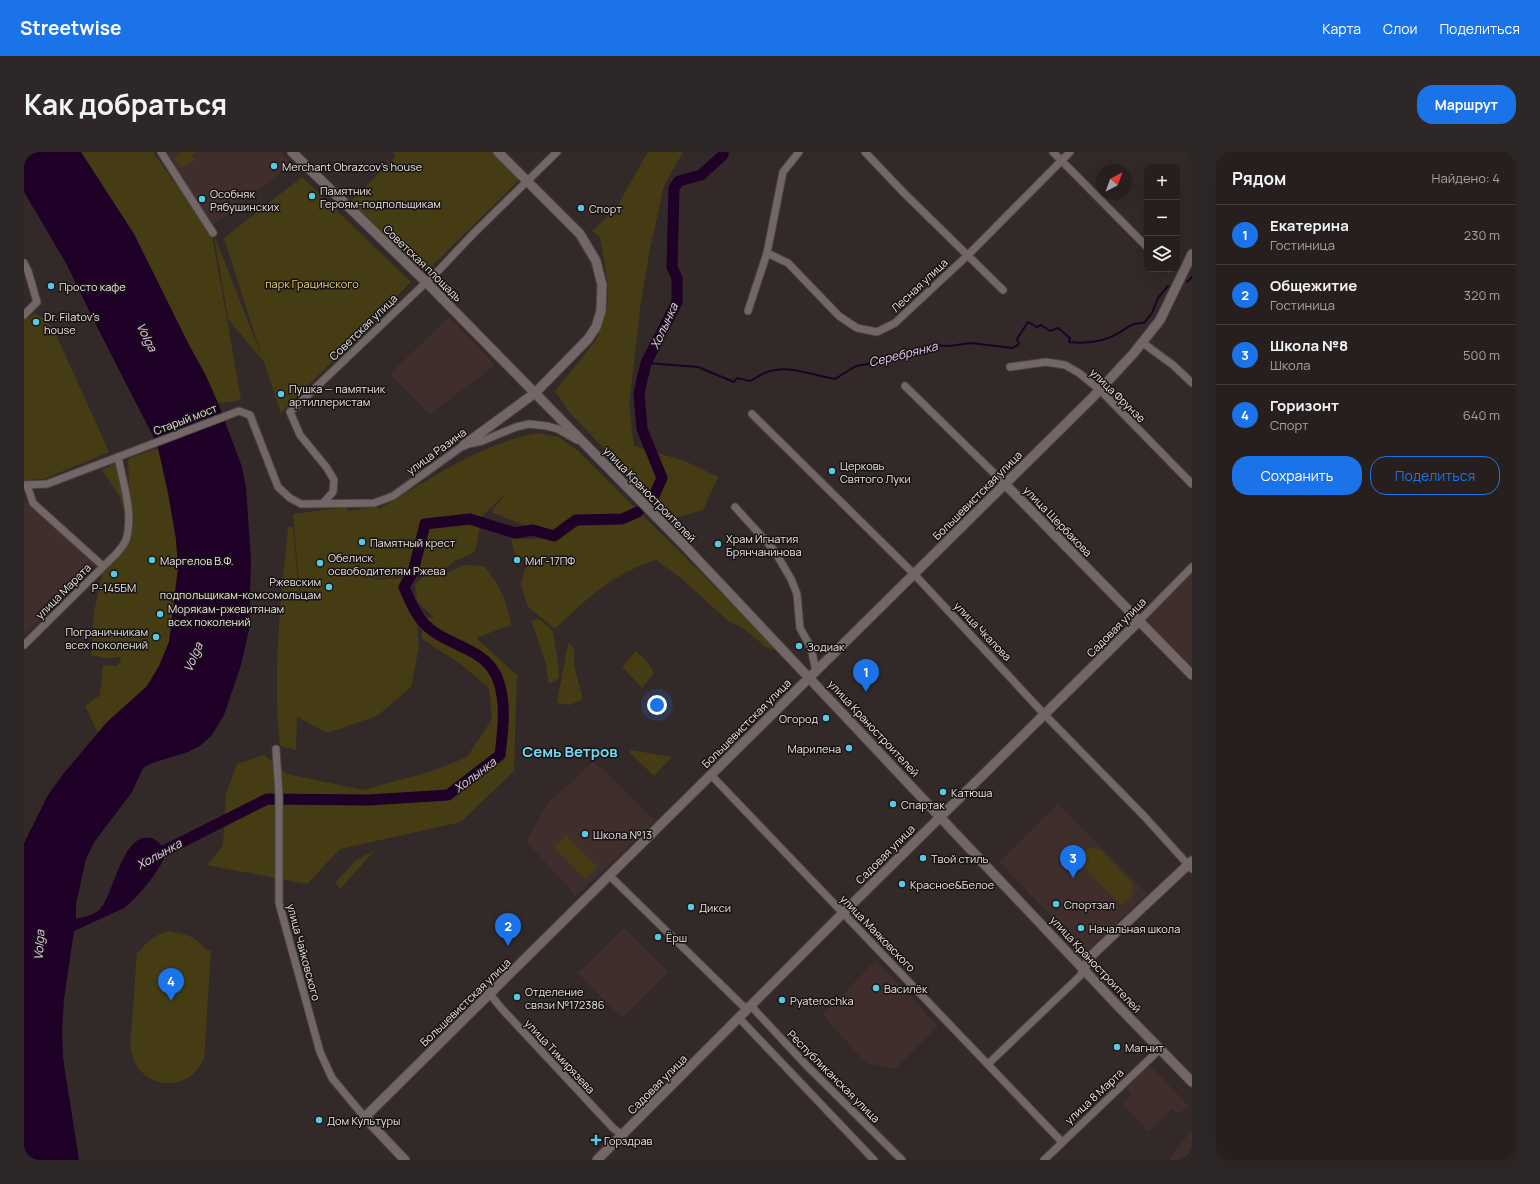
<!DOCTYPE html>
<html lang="ru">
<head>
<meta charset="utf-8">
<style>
  :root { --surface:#261f1e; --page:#2e2727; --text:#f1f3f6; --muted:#a4a2a4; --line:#423d3c; --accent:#1a73e8 }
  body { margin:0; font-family:Manrope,sans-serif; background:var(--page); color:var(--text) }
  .controls { position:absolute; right:12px; top:12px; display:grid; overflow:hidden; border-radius:8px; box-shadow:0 4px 16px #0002 }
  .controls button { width:36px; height:36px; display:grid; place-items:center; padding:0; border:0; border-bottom:1px solid var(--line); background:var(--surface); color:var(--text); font:20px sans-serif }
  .compass { position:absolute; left:1072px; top:12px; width:36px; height:36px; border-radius:50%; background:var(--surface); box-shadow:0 4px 16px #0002; rotate:41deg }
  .you { position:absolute; left:633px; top:553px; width:14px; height:14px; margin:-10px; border:3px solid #fff; border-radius:50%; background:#1a73e8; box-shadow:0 0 0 6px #1a73e833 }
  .badge { display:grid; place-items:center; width:26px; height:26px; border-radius:50%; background:var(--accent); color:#fff; font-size:13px; font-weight:700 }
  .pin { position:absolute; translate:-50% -33px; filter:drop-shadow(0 1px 2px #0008) }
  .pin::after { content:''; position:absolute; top:21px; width:14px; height:12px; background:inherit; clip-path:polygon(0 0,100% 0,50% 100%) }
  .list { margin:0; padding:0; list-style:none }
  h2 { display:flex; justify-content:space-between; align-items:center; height:52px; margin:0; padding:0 16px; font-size:17px }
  h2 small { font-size:13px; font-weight:400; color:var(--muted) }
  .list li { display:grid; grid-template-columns:26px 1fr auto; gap:12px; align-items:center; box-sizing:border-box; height:60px; padding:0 16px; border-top:1px solid var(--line) }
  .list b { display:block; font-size:15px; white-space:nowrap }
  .list p { margin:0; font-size:13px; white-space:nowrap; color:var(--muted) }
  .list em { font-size:13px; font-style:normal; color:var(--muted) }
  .actions { display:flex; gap:8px; padding:12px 16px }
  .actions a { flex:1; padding:9px 0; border:1px solid var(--accent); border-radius:16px; text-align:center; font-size:14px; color:var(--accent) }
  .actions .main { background:var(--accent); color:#fff }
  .icon { flex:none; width:22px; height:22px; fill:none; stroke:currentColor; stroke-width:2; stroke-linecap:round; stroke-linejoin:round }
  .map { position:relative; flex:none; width:1168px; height:1008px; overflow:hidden; border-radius:16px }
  header { display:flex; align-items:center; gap:24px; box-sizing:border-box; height:56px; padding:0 20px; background:var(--accent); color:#fff }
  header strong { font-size:19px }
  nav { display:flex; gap:22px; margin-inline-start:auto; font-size:14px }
  .intro { display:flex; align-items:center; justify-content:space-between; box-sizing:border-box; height:96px; padding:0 24px }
  h1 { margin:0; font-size:28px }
  .button { padding:10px 18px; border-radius:16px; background:var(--accent); color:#fff; font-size:14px; font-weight:700 }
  main { display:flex; gap:24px; padding:0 24px }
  aside { flex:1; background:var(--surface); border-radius:16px; box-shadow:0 4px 16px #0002 }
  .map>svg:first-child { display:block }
  .built { fill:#3f2e2c }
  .green { fill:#453c14 }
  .water { fill:#1f0027 }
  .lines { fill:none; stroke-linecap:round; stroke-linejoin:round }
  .stream { stroke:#1f0027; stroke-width:2 }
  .river { stroke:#1f0027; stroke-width:11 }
  .street-casing { stroke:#4c4443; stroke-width:9 }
  .secondary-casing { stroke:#4c4443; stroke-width:11 }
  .street { stroke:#726766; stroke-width:7 }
  .secondary { stroke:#726766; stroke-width:9 }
  .poi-dot { fill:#58c9e3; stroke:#171312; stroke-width:1.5 }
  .labels { text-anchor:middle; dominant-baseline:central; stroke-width:3; stroke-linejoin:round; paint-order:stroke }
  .poi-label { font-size:11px; fill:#eae3e2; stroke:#171312; text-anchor:start }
  .street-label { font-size:11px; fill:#eae3e2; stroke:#171312 }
  .park-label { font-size:11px; fill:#e6d172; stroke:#171312 }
  .water-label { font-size:12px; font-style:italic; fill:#ecc9f6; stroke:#171312 }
  .district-label { font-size:15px; font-weight:bold; fill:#73d8f1; stroke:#171312 }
</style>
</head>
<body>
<header>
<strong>Streetwise</strong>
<nav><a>Карта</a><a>Слои</a><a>Поделиться</a></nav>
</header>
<div class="intro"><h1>Как добраться</h1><a class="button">Маршрут</a></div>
<main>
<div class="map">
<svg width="1168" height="1008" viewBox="0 0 1168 1008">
  <rect width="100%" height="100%" fill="#322928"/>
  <!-- built -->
  <g class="built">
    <path d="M 136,0 L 257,0 L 268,12 L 184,77 Z"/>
    <path d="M 425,165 L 471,213 L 406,262 L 366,222 Z"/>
    <path d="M 0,349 L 71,412 L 0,483 Z"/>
    <path d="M 1168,422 L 1168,515 L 1121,469 Z"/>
    <path d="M 569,610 L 582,620 L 631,669 L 552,744 L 502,689 L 524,651 Z"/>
    <path d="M 1034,652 L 1123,742 L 1062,800 L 975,710 Z"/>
    <path d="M 600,776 L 645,820 L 598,866 L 554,821 Z"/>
    <path d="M 852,808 L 914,874 L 871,917 L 842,911 L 799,863 Z"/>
    <path d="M 1125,913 L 1164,953 L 1155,962 L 1148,957 L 1125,980 L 1097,952 L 1108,942 L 1102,936 Z"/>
    <path d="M 1168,977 L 1168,1008 L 1144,1008 Z"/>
  </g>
  <!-- green -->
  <g class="green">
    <path d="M 57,0 L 129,0 L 188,83 L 217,247 L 208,250 L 194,251 L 182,224 L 164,191 L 110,82 Z"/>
    <path d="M 157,0 L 172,0 L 167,3 L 171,8 L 158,16 L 150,6 Z"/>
    <path d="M 368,0 L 470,0 L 497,26 L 400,122 L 326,50 L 372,4 Z"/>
    <path d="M 624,0 L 659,0 L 640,34 L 626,97 L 617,150 L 605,253 L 610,294 L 661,309 L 694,325 L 679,358 L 648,367 L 545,260 L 531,239 L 573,187 L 583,157 L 584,132 L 576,85 L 568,79 L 592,56 Z"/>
    <path d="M 278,25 L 387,130 L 257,261 L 240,210 L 204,167 L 190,83 L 238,205 L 200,86 Z"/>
    <path d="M 12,162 L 21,167 L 30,178 L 85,300 L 20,327 L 0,328 L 0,168 L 8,163 Z"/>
    <path d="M 514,281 L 535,285 L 554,299 L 757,500 L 742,495 L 720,477 L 703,468 L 658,427 L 632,408 C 588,422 564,446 531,477 L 504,455 L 497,433 L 503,407 L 491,403 L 487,387 L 523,387 L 546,378 L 554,366 L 531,380 L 502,374 L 467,360 L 484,339 L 458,364 L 451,400 L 431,409 L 413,422 L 404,423 L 418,423 L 440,413 L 460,414 C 477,435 482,446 487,473 L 452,486 L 493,523 L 490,619 L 437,670 L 316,697 L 283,732 L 183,713 L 199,694 L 202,642 L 213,612 L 240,603 L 263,622 L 339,638 L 408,619 L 443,605 L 468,567 L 465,536 L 438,513 L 397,486 L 400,465 L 410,466 L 393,449 L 391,432 L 401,423 L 351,426 L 349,428 L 377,426 L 378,439 L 393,472 L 395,494 L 387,535 L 353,564 L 303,581 L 273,565 L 272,598 L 256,594 C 248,521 257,448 264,375 L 269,375 L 275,442 L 279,447 L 276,442 L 269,362 L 322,355 L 324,359 L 353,354 L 355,357 C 405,328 457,291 514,281 Z"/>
    <path d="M 135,296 L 152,387 L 154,416 L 145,490 L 135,514 L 123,534 L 74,581 L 61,554 L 76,543 L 79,513 L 93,514 L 96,510 L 97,505 L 81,506 L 67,503 L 70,460 L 79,419 L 107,374 L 104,309 L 106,306 Z"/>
    <path d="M 92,311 L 99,343 L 99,358 L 96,345 L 78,318 Z"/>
    <path d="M 516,467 L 529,480 L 534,509 L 535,526 L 525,532 L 521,509 L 507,468 Z"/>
    <path d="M 544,491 L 548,494 L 550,498 L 550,513 L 559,547 L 546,553 L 533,551 Z"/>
    <path d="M 612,499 L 623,509 L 630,521 L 618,536 L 598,515 Z"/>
    <path d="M 607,598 L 648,605 L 630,624 L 605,600 Z"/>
    <path d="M 542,683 L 573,715 L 561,727 L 530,695 Z"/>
    <path d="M 1065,696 L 1076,697 L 1108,731 C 1111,741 1106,749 1096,752 L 1058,713 C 1057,705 1058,700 1065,696 Z"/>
    <path d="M 351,698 L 316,737 L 311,731 L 331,709 Z"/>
    <path d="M 145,779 C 154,781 164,782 172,788 C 178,792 180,798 187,799 L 180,907 C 173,921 162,930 147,931 C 126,932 110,918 107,898 C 105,889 108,879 108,870 C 110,847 111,824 113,800 L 115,800 C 124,788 131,783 145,779 Z"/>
  </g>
  <!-- water -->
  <path class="water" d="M 0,0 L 57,0 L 110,82 L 164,191 L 182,224 L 194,251 L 218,315 L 222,336 L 227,407 L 225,478 L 217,513 L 200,563 L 188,583 L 177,593 L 164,600 L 128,611 L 119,616 L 108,640 L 71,689 L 62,707 L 52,752 L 52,767 C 61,764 70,764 77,756 C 90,741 99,679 127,686 C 134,688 139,694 142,701 C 138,716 113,747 100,756 L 50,779 L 40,847 L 38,879 L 39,906 L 55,1008 L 0,1008 L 0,691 L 24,643 L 40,621 L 83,570 L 123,534 L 135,514 L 145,490 L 154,416 L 152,387 L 144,340 L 133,292 L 70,169 L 42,111 L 0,40 Z"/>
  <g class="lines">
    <!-- stream -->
    <g class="stream">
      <path d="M 1163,130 L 1168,125"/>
      <path d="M 622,211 L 674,215 L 710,230 L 713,226 L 726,229 C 732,226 737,222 743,220 C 766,212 789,224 811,227 L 832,214 L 856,210 L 910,193 L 925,194 L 947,191 L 989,196 L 995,192 L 993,187 L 1004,170 L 1013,175 L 1017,173 L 1026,179 L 1034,176 L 1046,186 L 1045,190 C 1059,192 1076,190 1089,184 C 1101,179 1105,170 1120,171 L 1128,161 L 1134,146 L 1144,134"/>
    </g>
    <!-- river -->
    <g class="river">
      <path d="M 629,346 L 638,326 L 618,277 L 615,241 L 622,211 L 653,150 L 653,126 L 648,115 L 650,36 L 655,29 L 677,23 L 699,3 L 699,0"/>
      <path d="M 128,705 L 243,647 L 345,648 L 424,643 L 476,603 C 479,577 483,550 473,525 C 460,496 425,494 405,476 C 392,465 386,449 380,435 L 389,420 L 401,372 L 446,367 L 491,381 L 509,378 L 530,384 L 552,368 L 598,367 L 614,360"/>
    </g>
    <!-- street casing -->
    <g class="street-casing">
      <g id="street">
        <path d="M 137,0 L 189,81"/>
        <path d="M 841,0 L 879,40 L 979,138"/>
        <path d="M 1029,0 L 1123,95"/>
        <path d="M 743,101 L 764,111 L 815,164 L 833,176 L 853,180 L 871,171 L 944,103 L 1046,0"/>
        <path d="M 0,111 L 4,119 L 13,150 L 0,163"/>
        <path d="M 724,159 L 743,101 L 759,20 L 775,0"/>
        <path d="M 1119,191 L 1149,213 L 1168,231"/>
        <path d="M 986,215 L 1022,210 L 1041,213 L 1055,221 L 1076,238 L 1168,332"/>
        <path d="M 881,234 L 981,332"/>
        <path d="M 728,262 L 890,422 L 1021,563 L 1120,664 L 1168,717"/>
        <path d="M 0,333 L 23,332 L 215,259 L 226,263 L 254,335 L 266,346 L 277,352 L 350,351 L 369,344 L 440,293 L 458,289 L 492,275 L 505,272 L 523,274 L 534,277 L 553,288"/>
        <path d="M 3,333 L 9,351 L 79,414"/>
        <path d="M 299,351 L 309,340 L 310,328 L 303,316 L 276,283 L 266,260 L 415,118 L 450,81 L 533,0"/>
        <path d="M 711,355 L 750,398 L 767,427 L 773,442 L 776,476 L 787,496 L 792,519"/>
        <path d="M 1114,470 L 1168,415"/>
        <path d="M 0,493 L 93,401 C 96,397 100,393 102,388 C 110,362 99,331 94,305"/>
        <path d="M 252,597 L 255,643 L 255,751 L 296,900 L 308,926 L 343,968"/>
        <path d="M 687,623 L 1038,990"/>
        <path d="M 586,724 L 723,858"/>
        <path d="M 461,836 L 478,857 L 589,976 L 598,983"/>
        <path d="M 727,854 L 783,914 L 878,1008"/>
        <path d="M 715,866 L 850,1008"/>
        <path d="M 964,912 L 1056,824 L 1060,816"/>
        <path d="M 1020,1008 L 1137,896"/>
      </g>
    </g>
    <!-- secondary casing -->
    <g class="secondary-casing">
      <g id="secondary">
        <path d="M 268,0 L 402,130 L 658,391 L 1093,853 L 1168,930"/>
        <path d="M 440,293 L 511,241 L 564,187 L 572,175 L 577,159 L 578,133 L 572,109 L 556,82 L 474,0"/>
        <path d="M 981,332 L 1168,523"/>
        <path d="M 1060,816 L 1068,803 L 1168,709"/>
        <path d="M 381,1008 L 343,968 L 344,962 L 1069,245 L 1109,202 L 1136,168 L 1168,102"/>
        <path d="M 573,1008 L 819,761 L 1114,470"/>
      </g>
    </g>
    <!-- street -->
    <use href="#street" class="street"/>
    <!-- secondary -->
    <use href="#secondary" class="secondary"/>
  </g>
  <!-- markers -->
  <g class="poi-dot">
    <circle cx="250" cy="14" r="4"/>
    <circle cx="288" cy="44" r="4"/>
    <circle cx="178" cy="47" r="4"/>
    <circle cx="557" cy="56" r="4"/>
    <circle cx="27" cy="134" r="4"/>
    <circle cx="12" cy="170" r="4"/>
    <circle cx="257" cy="242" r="4"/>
    <circle cx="808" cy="319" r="4"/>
    <circle cx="338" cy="390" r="4"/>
    <circle cx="694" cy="392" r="4"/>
    <circle cx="128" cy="408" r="4"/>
    <circle cx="493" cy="408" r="4"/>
    <circle cx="296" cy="411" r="4"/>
    <circle cx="90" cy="422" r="4"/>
    <circle cx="305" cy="435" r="4"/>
    <circle cx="136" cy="462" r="4"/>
    <circle cx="132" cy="485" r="4"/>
    <circle cx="775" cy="494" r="4"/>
    <circle cx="802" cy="566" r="4"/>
    <circle cx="825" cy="596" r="4"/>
    <circle cx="919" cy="640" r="4"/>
    <circle cx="869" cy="652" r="4"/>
    <circle cx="561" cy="682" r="4"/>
    <circle cx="899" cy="706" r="4"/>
    <circle cx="878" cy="732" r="4"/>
    <circle cx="1032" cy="752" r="4"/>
    <circle cx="667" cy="755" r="4"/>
    <circle cx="1057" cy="776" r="4"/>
    <circle cx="634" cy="785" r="4"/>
    <circle cx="852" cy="836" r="4"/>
    <circle cx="493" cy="845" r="4"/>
    <circle cx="758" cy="848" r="4"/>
    <circle cx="1093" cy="895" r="4"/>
    <circle cx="295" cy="968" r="4"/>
    <path d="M570 982h4v4h4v4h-4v4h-4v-4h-4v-4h4z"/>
  </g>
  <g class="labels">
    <!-- poi labels -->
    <g class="poi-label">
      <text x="258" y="14">Merchant Obrazcov’s house</text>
      <text x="296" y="38">Памятник<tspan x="296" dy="13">Героям-подпольщикам</tspan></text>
      <text x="186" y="41">Особняк<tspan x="186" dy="13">Рябушинских</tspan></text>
      <text x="565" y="56">Спорт</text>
      <text x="35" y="134">Просто кафе</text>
      <text x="20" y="164">Dr. Filatov's<tspan x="20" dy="13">house</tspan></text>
      <text x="265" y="236">Пушка — памятник<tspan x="265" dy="13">артиллеристам</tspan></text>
      <text x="816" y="313">Церковь<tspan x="816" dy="13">Святого Луки</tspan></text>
      <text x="702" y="386">Храм Игнатия<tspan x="702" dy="13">Брянчанинова</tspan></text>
      <text x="346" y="390">Памятный крест</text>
      <text x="304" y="405">Обелиск<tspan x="304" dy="13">освободителям Ржева</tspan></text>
      <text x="136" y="408">Маргелов В.Ф.</text>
      <text x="501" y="408">МиГ-17ПФ</text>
      <text x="297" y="429" text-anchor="end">Ржевским<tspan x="297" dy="13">подпольщикам-комсомольцам</tspan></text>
      <text x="90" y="435" text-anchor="middle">Р-145БМ</text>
      <text x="144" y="456">Морякам-ржевитянам<tspan x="144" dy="13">всех поколений</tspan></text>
      <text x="124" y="479" text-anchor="end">Пограничникам<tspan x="124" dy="13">всех поколений</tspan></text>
      <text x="783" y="494">Зодиак</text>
      <text x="794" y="566" text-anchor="end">Огород</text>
      <text x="817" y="596" text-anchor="end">Марилена</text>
      <text x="927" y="640">Катюша</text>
      <text x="877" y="652">Спартак</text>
      <text x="569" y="682">Школа №13</text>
      <text x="907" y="706">Твой стиль</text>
      <text x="886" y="732">Красное&amp;Белое</text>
      <text x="1040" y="752">Спортзал</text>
      <text x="675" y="755">Дикси</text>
      <text x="1065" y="776">Начальная школа</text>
      <text x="642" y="785">Ёрш</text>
      <text x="860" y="836">Василёк</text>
      <text x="501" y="839">Отделение<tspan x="501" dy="13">связи №172386</tspan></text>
      <text x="766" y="848">Pyaterochka</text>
      <text x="1101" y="895">Магнит</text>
      <text x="303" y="968">Дом Культуры</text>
      <text x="580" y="988">Горздрав</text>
    </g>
    <!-- street labels -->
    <g class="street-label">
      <text transform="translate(399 111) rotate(44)">Советская площадь</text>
      <text transform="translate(895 133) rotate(-43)">Лесная улица</text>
      <text transform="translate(339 175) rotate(-44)">Советская улица</text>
      <text transform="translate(1094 243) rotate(44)">улица Фрунзе</text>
      <text transform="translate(161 267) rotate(-21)">Старый мост</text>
      <text transform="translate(412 299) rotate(-36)">улица Разина</text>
      <text transform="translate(626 342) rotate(46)">улица Краностроителей</text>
      <text transform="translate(953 343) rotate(-45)">Большевистская улица</text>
      <text transform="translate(1034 369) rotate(46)">улица Щербакова</text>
      <text transform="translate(39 439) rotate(-45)">улица Марата</text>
      <text transform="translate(1092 475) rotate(-45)">Садовая улица</text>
      <text transform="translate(959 479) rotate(46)">улица Чкалова</text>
      <text transform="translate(722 571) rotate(-45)">Большевистская улица</text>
      <text transform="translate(850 576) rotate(47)">улица Краностроителей</text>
      <text transform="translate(861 702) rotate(-45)">Садовая улица</text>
      <text transform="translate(854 781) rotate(46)">улица Маяковского</text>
      <text transform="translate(280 800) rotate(75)">улица Чайковского</text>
      <text transform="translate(1072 812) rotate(47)">улица Краностроителей</text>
      <text transform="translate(441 850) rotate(-44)">Большевистская улица</text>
      <text transform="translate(536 904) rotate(47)">улица Тимирязева</text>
      <text transform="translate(810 924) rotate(45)">Республиканская улица</text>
      <text transform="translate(633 932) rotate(-45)">Садовая улица</text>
      <text transform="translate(1070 944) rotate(-43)">улица 8 Марта</text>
    </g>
    <!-- park labels -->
    <g class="park-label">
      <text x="288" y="131">парк Грацинского</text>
    </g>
    <!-- water labels -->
    <g class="water-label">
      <text transform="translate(640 174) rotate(-65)">Холынка</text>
      <text transform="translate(123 185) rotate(64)">Volga</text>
      <text transform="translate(879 202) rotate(-14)">Серебрянка</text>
      <text transform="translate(169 505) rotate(-67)">Volga</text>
      <text transform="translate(451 623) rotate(-37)">Холынка</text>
      <text transform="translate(135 702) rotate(-29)">Холынка</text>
      <text transform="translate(15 793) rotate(-86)">Volga</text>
    </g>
    <!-- district labels -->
    <g class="district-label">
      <text x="546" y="599">Семь Ветров</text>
    </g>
  </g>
</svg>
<div class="controls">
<button>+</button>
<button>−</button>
<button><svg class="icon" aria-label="layers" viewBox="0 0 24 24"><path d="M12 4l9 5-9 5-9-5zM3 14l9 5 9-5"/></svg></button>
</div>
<svg class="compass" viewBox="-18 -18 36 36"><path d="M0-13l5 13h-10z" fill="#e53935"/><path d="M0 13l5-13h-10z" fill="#a4a2a4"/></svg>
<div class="you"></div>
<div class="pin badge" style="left:842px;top:540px">1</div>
<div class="pin badge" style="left:484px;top:794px">2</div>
<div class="pin badge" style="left:1049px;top:726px">3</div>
<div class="pin badge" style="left:147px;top:849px">4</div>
</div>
<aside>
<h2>Рядом<small>Найдено: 4</small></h2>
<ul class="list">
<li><span class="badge">1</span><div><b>Екатерина</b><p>Гостиница</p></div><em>230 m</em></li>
<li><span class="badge">2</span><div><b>Общежитие</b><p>Гостиница</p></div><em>320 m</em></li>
<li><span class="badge">3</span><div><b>Школа №8</b><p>Школа</p></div><em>500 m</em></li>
<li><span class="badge">4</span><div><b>Горизонт</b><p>Спорт</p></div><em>640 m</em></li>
</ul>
<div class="actions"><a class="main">Сохранить</a><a>Поделиться</a></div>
</aside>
</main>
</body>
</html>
